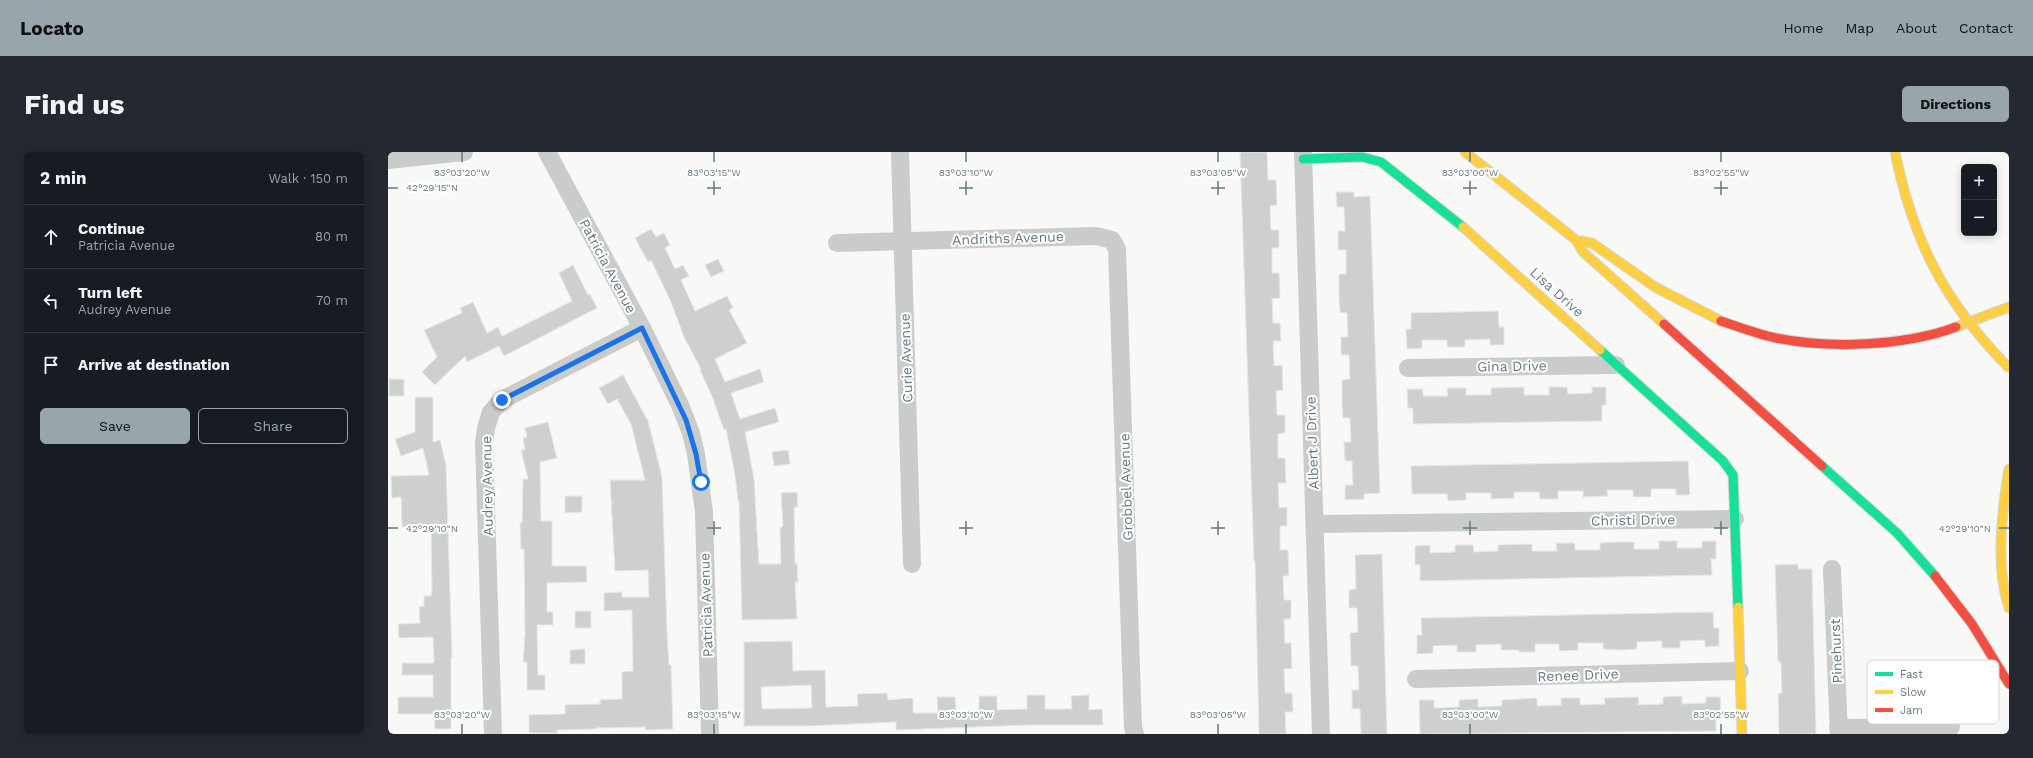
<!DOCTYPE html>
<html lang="en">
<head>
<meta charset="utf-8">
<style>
  :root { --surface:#171b24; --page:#242831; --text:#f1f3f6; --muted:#9ea1a6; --line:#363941; --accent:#98a5aa }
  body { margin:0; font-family:"Work Sans",sans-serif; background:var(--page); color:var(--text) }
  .controls { position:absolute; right:12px; top:12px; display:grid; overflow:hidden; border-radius:6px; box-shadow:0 2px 10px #0003 }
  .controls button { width:36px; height:36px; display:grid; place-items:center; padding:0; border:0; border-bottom:1px solid var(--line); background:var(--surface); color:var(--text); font:20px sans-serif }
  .stop { position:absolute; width:12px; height:12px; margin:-9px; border:3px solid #1a73e8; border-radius:50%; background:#fff }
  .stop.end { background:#1a73e8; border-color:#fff; box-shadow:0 1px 4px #0008 }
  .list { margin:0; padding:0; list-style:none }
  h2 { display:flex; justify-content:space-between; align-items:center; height:52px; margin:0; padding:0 16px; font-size:17px }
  h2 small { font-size:13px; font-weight:400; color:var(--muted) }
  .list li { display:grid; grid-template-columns:26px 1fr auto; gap:12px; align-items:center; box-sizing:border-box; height:64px; padding:0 16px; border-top:1px solid var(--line) }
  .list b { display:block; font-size:15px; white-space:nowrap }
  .list p { margin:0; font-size:13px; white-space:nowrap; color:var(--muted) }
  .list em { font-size:13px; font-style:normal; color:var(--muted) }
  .actions { display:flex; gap:8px; padding:12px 16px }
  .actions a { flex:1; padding:9px 0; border:1px solid var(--accent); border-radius:6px; text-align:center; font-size:14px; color:var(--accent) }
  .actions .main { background:var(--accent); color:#111 }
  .icon { flex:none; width:22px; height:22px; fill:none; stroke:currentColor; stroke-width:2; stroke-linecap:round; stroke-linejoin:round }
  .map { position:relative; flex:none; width:1621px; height:582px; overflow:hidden; border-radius:6px }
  header { display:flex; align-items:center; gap:24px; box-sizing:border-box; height:56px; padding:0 20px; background:var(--accent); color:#111 }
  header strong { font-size:19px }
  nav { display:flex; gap:22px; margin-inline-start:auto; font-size:14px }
  .intro { display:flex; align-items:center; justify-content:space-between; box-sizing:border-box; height:96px; padding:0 24px }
  h1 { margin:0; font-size:28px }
  .button { padding:10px 18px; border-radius:6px; background:var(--accent); color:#111; font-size:14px; font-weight:700 }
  main { display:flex; gap:24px; padding:0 24px }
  aside { flex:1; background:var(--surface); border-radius:6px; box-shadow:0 2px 10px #0003 }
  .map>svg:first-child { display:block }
  .building { fill:#ced0d0; stroke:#e7e7e6; fill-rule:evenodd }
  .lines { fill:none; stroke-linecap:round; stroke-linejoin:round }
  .fast-casing { stroke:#d4d5d5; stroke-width:11 }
  .slow-casing { stroke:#d4d5d5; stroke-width:11 }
  .jam-casing { stroke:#d4d5d5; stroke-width:11 }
  .street { stroke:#cacccc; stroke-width:18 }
  .fast { stroke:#16e098; stroke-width:9 }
  .slow { stroke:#ffcf43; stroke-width:9 }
  .jam { stroke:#f24e42; stroke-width:9 }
  .slow-bridge-casing { stroke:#d4d4d4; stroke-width:11; stroke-linecap:butt }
  .slow-bridge { stroke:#ffcf43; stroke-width:9 }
  .route { stroke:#1a73e8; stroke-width:5 }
  .ticks { fill:none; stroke:#647881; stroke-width:1.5 }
  .labels { text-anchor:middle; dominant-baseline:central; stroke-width:4; stroke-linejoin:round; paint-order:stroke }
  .street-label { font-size:14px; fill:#647881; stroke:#fff }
  .key { fill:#fff; stroke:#d0d6d9; stroke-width:1 }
  .key-label { font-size:11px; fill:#647881 }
  .ticks-label { font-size:10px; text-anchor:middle; fill:#647881; stroke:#fff; stroke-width:4; stroke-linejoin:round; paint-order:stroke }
</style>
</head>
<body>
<header>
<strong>Locato</strong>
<nav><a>Home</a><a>Map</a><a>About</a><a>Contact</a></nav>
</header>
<div class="intro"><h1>Find us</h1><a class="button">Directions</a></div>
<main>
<aside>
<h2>2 min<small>Walk · 150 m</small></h2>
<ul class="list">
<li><svg class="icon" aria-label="ahead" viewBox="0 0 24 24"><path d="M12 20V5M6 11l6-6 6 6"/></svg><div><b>Continue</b><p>Patricia Avenue</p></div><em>80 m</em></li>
<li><svg class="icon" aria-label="left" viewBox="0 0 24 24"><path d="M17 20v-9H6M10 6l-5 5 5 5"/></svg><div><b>Turn left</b><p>Audrey Avenue</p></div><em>70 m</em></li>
<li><svg class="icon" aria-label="arrive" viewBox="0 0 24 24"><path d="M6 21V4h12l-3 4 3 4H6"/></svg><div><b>Arrive at destination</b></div></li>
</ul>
<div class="actions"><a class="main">Save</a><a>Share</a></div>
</aside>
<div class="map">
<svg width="1621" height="582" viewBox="0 0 1621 582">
  <rect width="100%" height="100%" fill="#f8f8f7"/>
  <!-- building -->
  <g class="building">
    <path d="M 852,0 L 879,0 L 880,28 L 888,28 L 889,53 L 882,54 L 883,78 L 891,78 L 891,96 L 884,96 L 884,121 L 891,121 L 892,146 L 884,147 L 885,171 L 892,171 L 893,189 L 885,189 L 886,214 L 894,213 L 895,238 L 888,239 L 889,263 L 897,263 L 897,281 L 890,282 L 890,306 L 897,306 L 898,331 L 890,331 L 891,356 L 899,355 L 899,374 L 892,374 L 892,398 L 900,398 L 901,424 L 895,424 L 896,448 L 903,448 L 903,467 L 896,467 L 897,491 L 903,491 L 904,517 L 896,517 L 897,541 L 904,541 L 905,560 L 897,560 L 898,582 L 871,582 L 867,409 L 866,409 Z"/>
    <path d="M 948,40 L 966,40 L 966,45 L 982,44 L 992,341 L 976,342 L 976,347 L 957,348 L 957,333 L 965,333 L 964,309 L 957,309 L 956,290 L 963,290 L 962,266 L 955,266 L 954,251 L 954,228 L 962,227 L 961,203 L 953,203 L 953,185 L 960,185 L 959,160 L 952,161 L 951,146 L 951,122 L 958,122 L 958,98 L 950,98 L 950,79 L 957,79 L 956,55 L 949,55 Z"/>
    <path d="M 263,77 L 268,85 L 276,81 L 282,93 L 277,96 L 287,117 L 295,113 L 301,124 L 293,128 L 307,159 L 339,144 L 345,156 L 341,158 L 359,191 L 327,207 L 337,230 L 372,217 L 376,230 L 343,241 L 352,267 L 387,256 L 391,270 L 357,280 L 366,326 L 371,412 L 393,412 L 392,377 L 395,374 L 393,341 L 409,340 L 410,355 L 406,355 L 407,412 L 409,411 L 410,430 L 407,430 L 409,467 L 354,468 L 351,349 L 350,349 L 347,323 L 338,277 L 336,278 L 324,244 L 312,218 L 313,217 L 296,185 L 283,150 L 263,108 L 260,110 L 247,86 Z"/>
    <path d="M 330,107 L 336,119 L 323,125 L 317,113 Z"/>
    <path d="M 185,113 L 200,143 L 202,142 L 209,156 L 116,204 L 111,194 L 79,210 L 77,204 L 47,233 L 34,220 L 49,205 L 36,178 L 74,161 L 72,156 L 85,150 L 99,181 L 110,175 L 114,184 L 184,149 L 171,121 Z"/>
    <path d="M 1110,159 L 1111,175 L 1116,175 L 1116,193 L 1102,193 L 1102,187 L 1077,188 L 1077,195 L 1059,195 L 1059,188 L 1034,188 L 1034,196 L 1019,197 L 1018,177 L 1023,177 L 1023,161 Z"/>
    <path d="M 235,223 L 260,269 L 274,325 L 279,479 L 281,513 L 283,513 L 285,577 L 257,578 L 257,575 L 208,576 L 208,577 L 169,578 L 169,581 L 141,581 L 141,563 L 177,562 L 177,553 L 212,552 L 212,548 L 234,547 L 234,520 L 245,519 L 244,458 L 216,459 L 216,441 L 234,440 L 234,445 L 261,445 L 260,418 L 227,419 L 222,328 L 257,328 L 243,272 L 229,247 L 220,252 L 211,236 Z"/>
    <rect x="1" y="227" width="15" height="17"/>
    <path d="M 1136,235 L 1136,243 L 1161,243 L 1161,235 L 1179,235 L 1180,242 L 1204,241 L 1204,235 L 1218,235 L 1218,253 L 1214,253 L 1214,269 L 1025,272 L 1025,256 L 1020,256 L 1019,237 L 1035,237 L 1035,244 L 1060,244 L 1059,236 L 1078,236 L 1078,243 L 1103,243 L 1103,236 Z"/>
    <path d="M 27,245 L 45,245 L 45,290 L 52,288 L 58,313 L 64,505 L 63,505 L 63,577 L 47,577 L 46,562 L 10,562 L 10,545 L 45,545 L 45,523 L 14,523 L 14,511 L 46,511 L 45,485 L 11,486 L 10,472 L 32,471 L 31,455 L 36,454 L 36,444 L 43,444 L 44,440 L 43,374 L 14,375 L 13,345 L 4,346 L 3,324 L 41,323 L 35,296 L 13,304 L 7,287 L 27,280 Z"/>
    <path d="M 160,270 L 169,306 L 152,310 L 153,369 L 164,369 L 164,414 L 198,414 L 199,430 L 159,431 L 159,460 L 165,460 L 165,473 L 149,473 L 150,523 L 157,523 L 157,538 L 139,538 L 139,510 L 135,510 L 137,482 L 136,397 L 133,397 L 132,371 L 134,371 L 135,327 L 140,327 L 133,298 L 137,298 L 135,286 L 139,285 L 137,276 Z"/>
    <path d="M 400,298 L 402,312 L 386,314 L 384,300 Z"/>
    <path d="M 1300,309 L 1302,343 L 1288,343 L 1288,337 L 1263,337 L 1263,345 L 1245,345 L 1245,338 L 1219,338 L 1220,344 L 1195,345 L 1195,339 L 1170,339 L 1170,347 L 1152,347 L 1151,340 L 1126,340 L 1126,346 L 1103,347 L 1103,341 L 1078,341 L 1078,348 L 1060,349 L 1059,342 L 1024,342 L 1023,314 Z"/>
    <path d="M 177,344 L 194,344 L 194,360 L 177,361 Z"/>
    <path d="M 1271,389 L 1289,389 L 1289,396 L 1314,396 L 1314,389 L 1328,389 L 1328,407 L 1323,407 L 1324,423 L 1032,429 L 1032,413 L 1027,413 L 1027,394 L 1042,393 L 1042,401 L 1067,400 L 1067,393 L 1085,393 L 1086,400 L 1110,399 L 1110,393 L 1144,392 L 1144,399 L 1169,399 L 1168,391 L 1187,391 L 1187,398 L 1212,398 L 1212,391 L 1230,390 L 1246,390 L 1246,397 L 1271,397 Z"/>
    <path d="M 994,402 L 999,582 L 973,582 L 972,557 L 964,557 L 964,538 L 971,538 L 970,514 L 963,514 L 962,481 L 970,480 L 969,456 L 961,456 L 961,438 L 968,437 L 967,403 Z"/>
    <path d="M 1410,412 L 1410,417 L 1424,417 L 1428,582 L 1391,582 L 1390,541 L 1394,541 L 1393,510 L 1390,510 L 1387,413 Z"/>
    <rect x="187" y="459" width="16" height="17"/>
    <path d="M 1325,460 L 1326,476 L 1331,476 L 1331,494 L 1317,495 L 1317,488 L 1292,489 L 1292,496 L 1274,496 L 1274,489 L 1249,490 L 1249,497 L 1234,498 L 1215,497 L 1215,491 L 1190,491 L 1190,498 L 1171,499 L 1171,492 L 1147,492 L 1147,500 L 1131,500 L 1131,498 L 1113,498 L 1113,492 L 1088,493 L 1088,500 L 1069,500 L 1069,493 L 1045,494 L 1045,501 L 1029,502 L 1029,483 L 1034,483 L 1033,466 Z"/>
    <path d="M 404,489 L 405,519 L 437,518 L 438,555 L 470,554 L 469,542 L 499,541 L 500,548 L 525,546 L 525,561 L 550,561 L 549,545 L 567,545 L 568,559 L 591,559 L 591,544 L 609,544 L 609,558 L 639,557 L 639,543 L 657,543 L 657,557 L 684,557 L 683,544 L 701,543 L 701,558 L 714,557 L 715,573 L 640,573 L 508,578 L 508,570 L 421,574 L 356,574 L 356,490 ZM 423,533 L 424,556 L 374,557 L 373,535 Z"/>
    <path d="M 197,497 L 197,512 L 182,512 L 182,498 Z"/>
    <path d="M 1294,544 L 1294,552 L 1318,551 L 1318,545 L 1332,545 L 1333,562 L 1328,562 L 1328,579 L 1032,582 L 1031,548 L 1046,548 L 1046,556 L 1071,555 L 1071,548 L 1090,547 L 1090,555 L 1114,554 L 1114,548 L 1149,546 L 1149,554 L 1173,553 L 1173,546 L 1192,546 L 1192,553 L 1217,552 L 1216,546 L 1250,545 L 1251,553 L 1275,552 L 1275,545 Z"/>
  </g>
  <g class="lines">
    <!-- fast casing -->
    <g class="fast-casing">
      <g id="fast">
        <path d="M 915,7 L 974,5 L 993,10 L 1075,75"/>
        <path d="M 1212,198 L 1335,309 L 1345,323 L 1350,455"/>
        <path d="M 1434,314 L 1509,381 L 1547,424"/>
      </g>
    </g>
    <!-- slow casing -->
    <g class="slow-casing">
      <g id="slow">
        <path d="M 1077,0 L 1188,88 L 1195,100 L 1276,172"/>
        <path d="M 1075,75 L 1212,198"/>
        <path d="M 1193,89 L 1204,91 L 1267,135 L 1333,169"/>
        <path d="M 1568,175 L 1621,155"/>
        <path d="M 1621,317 C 1614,359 1607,414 1621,456"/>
        <path d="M 1350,455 L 1354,582"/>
      </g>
    </g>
    <!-- jam casing -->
    <g class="jam-casing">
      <g id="jam">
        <path d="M 1333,169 C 1350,175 1369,182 1388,186 C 1442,197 1517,194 1568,175"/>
        <path d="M 1276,172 L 1434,314"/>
        <path d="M 1547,424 L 1584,472 L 1621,532"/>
      </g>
    </g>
    <!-- street -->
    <g class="street">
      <path d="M 159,0 L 254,176 L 292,253 L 303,281 L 308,302 L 316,360 L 322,582"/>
      <path d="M 512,0 L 524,412"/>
      <path d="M 915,0 L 933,582"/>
      <path d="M 0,8 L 76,0"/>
      <path d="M 449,91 L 708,84 L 724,88 L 729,97 L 745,575 L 747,582"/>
      <path d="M 1020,216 L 1228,213"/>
      <path d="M 927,372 L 1347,367"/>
      <path d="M 1444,417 L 1451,582"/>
      <path d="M 1028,527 L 1352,519"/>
      <path d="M 1450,576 L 1563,575"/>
      <path d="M 105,582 L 96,291 L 98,276 L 103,260 L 114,248 L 254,176"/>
    </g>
    <!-- fast -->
    <use href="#fast" class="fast"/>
    <!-- slow -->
    <use href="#slow" class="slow"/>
    <!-- jam -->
    <use href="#jam" class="jam"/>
    <!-- slow-bridge casing -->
    <g class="slow-bridge-casing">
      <path id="slow-bridge" d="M 1507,0 C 1525,89 1557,151 1621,216"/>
    </g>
    <!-- slow-bridge -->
    <use href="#slow-bridge" class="slow-bridge"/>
  </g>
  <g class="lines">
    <!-- route -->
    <path class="route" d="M 114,248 L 254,176 L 298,268 L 308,302 L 313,330"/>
  </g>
  <!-- ticks -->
  <path class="ticks" d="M 74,0 L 74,10M 326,0 L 326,10M 578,0 L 578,10M 830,0 L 830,10M 1082,0 L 1082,10M 1333,0 L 1333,10M 326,29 L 326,43M 578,29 L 578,43M 830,29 L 830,43M 1082,29 L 1082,43M 1333,29 L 1333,43M 0,36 L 10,36M 319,36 L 333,36M 571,36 L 585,36M 823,36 L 837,36M 1075,36 L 1089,36M 1326,36 L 1340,36M 326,369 L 326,383M 578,369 L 578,383M 830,369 L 830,383M 1082,369 L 1082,383M 1333,369 L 1333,383M 0,376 L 10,376M 319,376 L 333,376M 571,376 L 585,376M 823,376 L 837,376M 1075,376 L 1089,376M 1326,376 L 1340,376M 1611,376 L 1621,376M 74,572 L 74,582M 326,572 L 326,582M 578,572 L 578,582M 830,572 L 830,582M 1082,572 L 1082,582M 1333,572 L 1333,582"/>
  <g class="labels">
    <!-- street labels -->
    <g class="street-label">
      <text transform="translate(620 86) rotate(-2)">Andriths Avenue</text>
      <text transform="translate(220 114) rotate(62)">Patricia Avenue</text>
      <text transform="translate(1169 140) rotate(42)">Lisa Drive</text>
      <text transform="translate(518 206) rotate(-92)">Curie Avenue</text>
      <text transform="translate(1124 214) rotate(-1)">Gina Drive</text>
      <text transform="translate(924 291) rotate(-92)">Albert J Drive</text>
      <text transform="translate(99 334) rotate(-91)">Audrey Avenue</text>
      <text transform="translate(738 335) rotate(-92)">Grobbel Avenue</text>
      <text transform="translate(1245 368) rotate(-1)">Christi Drive</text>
      <text transform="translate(318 453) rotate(-92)">Patricia Avenue</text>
      <text transform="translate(1448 499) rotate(-92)">Pinehurst</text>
      <text transform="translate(1190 523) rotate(-2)">Renee Drive</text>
    </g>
  </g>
  <!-- legend -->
  <rect x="1479" y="508" width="132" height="64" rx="6" class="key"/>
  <rect x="1487" y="520" width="18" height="4" fill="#16e098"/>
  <rect x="1487" y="538" width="18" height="4" fill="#ffcf43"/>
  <rect x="1487" y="556" width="18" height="4" fill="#f24e42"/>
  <g class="key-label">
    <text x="1512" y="526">Fast</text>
    <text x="1512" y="544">Slow</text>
    <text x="1512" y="562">Jam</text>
  </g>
  <g class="ticks-label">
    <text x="74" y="24">83°03'20"W</text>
    <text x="326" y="24">83°03'15"W</text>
    <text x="578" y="24">83°03'10"W</text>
    <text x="830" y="24">83°03'05"W</text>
    <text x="1082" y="24">83°03'00"W</text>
    <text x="1333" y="24">83°02'55"W</text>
    <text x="44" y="39">42°29'15"N</text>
    <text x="44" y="380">42°29'10"N</text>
    <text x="1577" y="380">42°29'10"N</text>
    <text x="74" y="566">83°03'20"W</text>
    <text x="326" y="566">83°03'15"W</text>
    <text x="578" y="566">83°03'10"W</text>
    <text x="830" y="566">83°03'05"W</text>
    <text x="1082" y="566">83°03'00"W</text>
    <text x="1333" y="566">83°02'55"W</text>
  </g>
</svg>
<div class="controls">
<button>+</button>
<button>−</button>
</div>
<div class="stop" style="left:313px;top:330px"></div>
<div class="stop end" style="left:114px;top:248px"></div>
</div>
</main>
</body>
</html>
